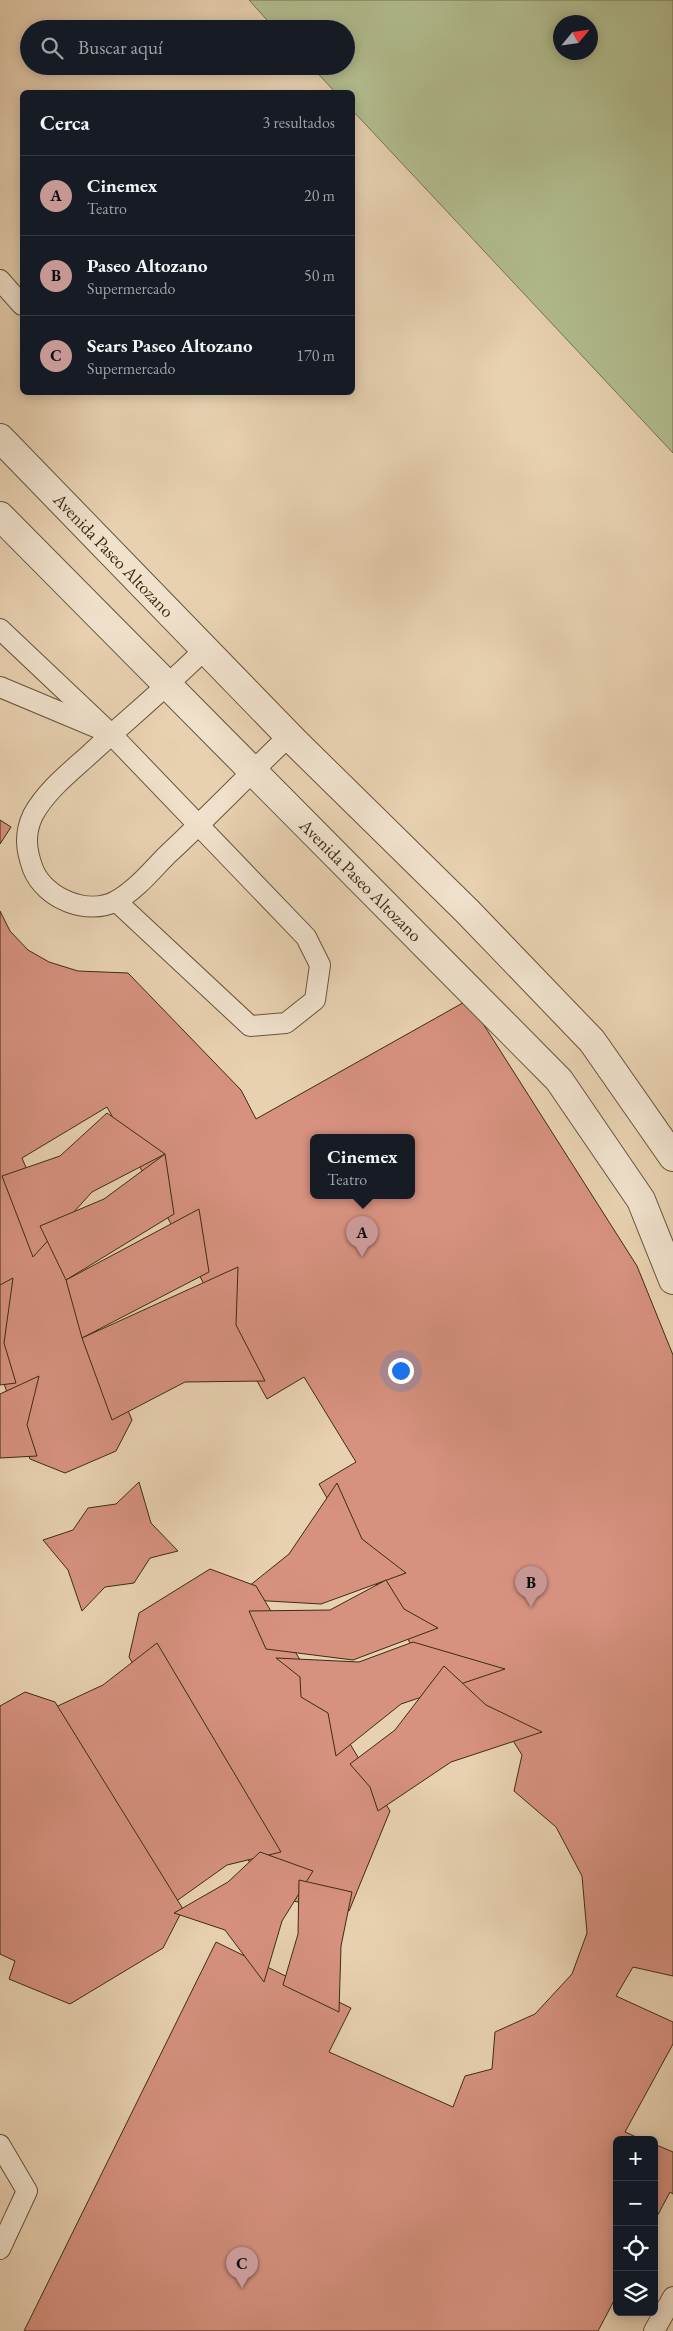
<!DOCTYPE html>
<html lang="es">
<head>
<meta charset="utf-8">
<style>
  :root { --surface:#171b24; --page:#242831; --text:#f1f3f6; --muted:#9ea1a6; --line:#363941; --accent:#c59692 }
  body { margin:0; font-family:"EB Garamond",serif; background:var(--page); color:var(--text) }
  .controls { position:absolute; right:15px; bottom:15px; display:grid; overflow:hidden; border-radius:8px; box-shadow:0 2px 12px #0003 }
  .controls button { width:45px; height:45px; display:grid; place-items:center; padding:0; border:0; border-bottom:1px solid var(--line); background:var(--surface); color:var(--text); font:25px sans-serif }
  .compass { position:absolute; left:553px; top:15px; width:45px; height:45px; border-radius:50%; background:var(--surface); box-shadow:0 2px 12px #0003; rotate:61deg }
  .you { position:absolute; left:400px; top:1370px; width:18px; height:18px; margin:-12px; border:4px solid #fff; border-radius:50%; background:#1a73e8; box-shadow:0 0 0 8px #1a73e833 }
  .badge { display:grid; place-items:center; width:32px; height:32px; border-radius:50%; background:var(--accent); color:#111; font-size:16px; font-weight:700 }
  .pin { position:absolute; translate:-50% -41px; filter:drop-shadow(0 1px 2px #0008) }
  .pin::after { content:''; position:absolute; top:26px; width:18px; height:15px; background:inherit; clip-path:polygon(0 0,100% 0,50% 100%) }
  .popup { position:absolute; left:310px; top:1134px; width:105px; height:65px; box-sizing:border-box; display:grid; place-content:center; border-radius:8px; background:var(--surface); filter:drop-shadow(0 1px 4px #0005); font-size:16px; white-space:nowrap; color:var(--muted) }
  .popup b { font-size:19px; color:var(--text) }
  .popup::after { content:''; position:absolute; left:50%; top:100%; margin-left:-10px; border:10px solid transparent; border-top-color:var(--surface) }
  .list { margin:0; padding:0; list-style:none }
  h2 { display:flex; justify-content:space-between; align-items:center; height:65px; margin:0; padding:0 20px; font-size:21px }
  h2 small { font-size:16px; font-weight:400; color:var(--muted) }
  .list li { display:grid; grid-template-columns:32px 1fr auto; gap:15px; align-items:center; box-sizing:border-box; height:80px; padding:0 20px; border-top:1px solid var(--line) }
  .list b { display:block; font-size:19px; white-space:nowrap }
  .list p { margin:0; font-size:16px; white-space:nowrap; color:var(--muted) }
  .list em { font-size:16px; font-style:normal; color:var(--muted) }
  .icon { flex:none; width:28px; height:28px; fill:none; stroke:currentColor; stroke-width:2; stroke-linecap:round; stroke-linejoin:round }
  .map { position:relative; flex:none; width:673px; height:2331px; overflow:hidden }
  .search { position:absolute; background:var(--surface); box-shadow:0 2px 12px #0003; left:20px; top:20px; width:335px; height:55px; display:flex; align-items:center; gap:12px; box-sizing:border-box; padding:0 18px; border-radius:28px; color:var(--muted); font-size:19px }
  .panel { position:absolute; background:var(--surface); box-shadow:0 2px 12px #0003; left:20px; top:90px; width:335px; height:305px; border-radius:8px }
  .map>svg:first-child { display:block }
  .green { fill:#b2bd8f; stroke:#777452; fill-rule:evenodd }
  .building { fill:#d6917f; stroke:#3c2c15; fill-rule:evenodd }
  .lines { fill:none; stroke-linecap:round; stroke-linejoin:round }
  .service-casing { stroke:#67553c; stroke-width:22 }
  .tertiary-casing { stroke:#67553c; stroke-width:30 }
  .service { stroke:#f0e1cc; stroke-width:20 }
  .tertiary { stroke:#f0e1cc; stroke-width:28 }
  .labels { text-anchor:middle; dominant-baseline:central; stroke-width:4; stroke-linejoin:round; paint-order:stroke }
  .street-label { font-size:18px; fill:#3c2c15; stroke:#f0e1cc }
</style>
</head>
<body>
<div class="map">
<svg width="673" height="2331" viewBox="0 0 673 2331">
  <rect width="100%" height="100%" fill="#e8d1b1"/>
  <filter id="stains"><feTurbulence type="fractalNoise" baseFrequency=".004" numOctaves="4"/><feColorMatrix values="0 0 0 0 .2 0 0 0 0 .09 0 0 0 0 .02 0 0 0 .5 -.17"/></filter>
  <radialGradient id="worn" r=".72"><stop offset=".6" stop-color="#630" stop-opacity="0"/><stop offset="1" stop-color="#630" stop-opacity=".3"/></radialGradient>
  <!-- green -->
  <path class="green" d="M 249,0 L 673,0 L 673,453 L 353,111 L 352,92 L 335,92 L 311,66 L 346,66 L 346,29 L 275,29 ZM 560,22 L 590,22 L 590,52 L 560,52 Z"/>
  <!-- building -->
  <g class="building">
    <path d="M 0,820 L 11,827 L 0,844 Z"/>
    <path d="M 0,911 L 10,931 L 28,950 L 49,962 L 78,971 L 128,973 L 241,1090 L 256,1119 L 468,1000 L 637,1266 L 673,1355 L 673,1976 L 633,1967 L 616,1996 L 673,2022 L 673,2044 L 625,2132 L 643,2140 L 617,2140 L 617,2295 L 598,2331 L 24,2331 L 216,1942 L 351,2008 L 329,2052 L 453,2107 L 465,2076 L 492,2069 L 495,2032 L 535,2014 L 572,1974 L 587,1933 L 582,1876 L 556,1827 L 514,1791 L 522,1755 L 507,1731 L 472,1751 L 319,1484 L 356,1462 L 304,1377 L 267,1399 L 107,1107 L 22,1158 L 132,1420 L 116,1451 L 65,1473 L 30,1459 L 0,1372 ZM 313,1138 L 411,1138 L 411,1196 L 313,1196 Z"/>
    <path d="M 107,1113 L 165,1154 L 92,1192 L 33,1257 L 2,1176 L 60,1156 Z"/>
    <path d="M 165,1154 L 174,1214 L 66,1280 L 40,1226 L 104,1199 Z"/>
    <path d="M 199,1209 L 209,1272 L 82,1338 L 66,1280 Z"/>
    <path d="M 238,1267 L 236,1325 L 265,1381 L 185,1382 L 112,1420 L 82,1338 Z"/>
    <path d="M 13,1278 L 4,1343 L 16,1383 L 0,1385 L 0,1285 Z"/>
    <path d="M 39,1376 L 27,1425 L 37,1456 L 0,1458 L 0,1394 Z"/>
    <path d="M 139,1482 L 151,1523 L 178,1551 L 150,1558 L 134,1583 L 105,1587 L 82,1611 L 68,1570 L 43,1540 L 73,1530 L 88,1508 L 116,1504 Z"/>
    <path d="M 337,1483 L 362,1539 L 406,1573 L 321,1604 L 233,1599 L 289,1554 Z"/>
    <path d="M 210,1569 L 256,1586 L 390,1811 L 349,1911 L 270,1897 L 129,1657 L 139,1613 Z"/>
    <path d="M 386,1580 L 404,1609 L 438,1628 L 353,1660 L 266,1649 L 249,1611 L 330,1610 Z"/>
    <path d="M 413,1642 L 505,1669 L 401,1704 L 336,1756 L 328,1713 L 301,1697 L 300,1677 L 276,1658 L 359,1662 Z"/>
    <path d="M 157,1643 L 281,1852 L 227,1865 L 168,1907 L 47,1711 L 103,1685 Z"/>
    <path d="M 444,1666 L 486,1705 L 542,1732 L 451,1762 L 378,1811 L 370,1787 L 350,1764 L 395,1730 Z"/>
    <path d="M 25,1692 L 55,1702 L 183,1909 L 163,1948 L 70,2004 L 9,1979 L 15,1961 L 0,1954 L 0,1706 Z"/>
    <path d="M 260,1852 L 313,1871 L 282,1921 L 264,1982 L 225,1930 L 174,1913 L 228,1882 Z"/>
    <path d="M 299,1880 L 352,1892 L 341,1946 L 339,2012 L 283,1985 L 298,1934 Z"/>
    <path d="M 654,2144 L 673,2152 L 673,2194 L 670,2192 L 654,2222 Z"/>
  </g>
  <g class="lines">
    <!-- service casing -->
    <g class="service-casing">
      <g id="service">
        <path d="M 0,280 L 22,305"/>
        <path d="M 0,629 L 111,734 L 306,937 L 320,965 L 315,1000 L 286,1023 L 250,1026 L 116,901"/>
        <path d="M 205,649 C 168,686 128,719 90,754 C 70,772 46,791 33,815 C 24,834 26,850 33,869 C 45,899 88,916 116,901 C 135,891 152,870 167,855 C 209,816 248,775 289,736"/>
        <path d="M 0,687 L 98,728"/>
        <path d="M 0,2145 L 27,2191 L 0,2249"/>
        <path d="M 654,2331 L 673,2297"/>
      </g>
    </g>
    <!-- tertiary casing -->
    <g class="tertiary-casing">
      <g id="tertiary">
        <path d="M 0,438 L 295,742 L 467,911 L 592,1041 L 673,1157"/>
        <path d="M 0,516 L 559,1080 L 641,1200 L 673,1280"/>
      </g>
    </g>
    <!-- service -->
    <use href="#service" class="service"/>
    <!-- tertiary -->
    <use href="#tertiary" class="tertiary"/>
  </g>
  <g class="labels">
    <!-- street labels -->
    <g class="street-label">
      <text transform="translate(114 555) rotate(46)">Avenida Paseo Altozano</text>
      <text transform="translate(361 880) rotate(45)">Avenida Paseo Altozano</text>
    </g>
  </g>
  <rect width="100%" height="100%" filter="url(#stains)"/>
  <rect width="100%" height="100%" fill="url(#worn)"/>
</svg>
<div class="controls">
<button>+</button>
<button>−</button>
<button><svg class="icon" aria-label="locate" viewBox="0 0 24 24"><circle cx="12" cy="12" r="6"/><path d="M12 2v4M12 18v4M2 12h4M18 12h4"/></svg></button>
<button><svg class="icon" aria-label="layers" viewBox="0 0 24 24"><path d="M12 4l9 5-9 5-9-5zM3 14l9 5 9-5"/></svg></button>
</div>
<svg class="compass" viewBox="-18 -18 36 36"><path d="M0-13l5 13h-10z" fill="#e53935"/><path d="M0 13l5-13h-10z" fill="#9ea1a6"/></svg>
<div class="you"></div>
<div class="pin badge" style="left:362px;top:1257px">A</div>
<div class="popup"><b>Cinemex</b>Teatro</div>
<div class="pin badge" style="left:531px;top:1607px">B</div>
<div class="pin badge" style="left:242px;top:2288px">C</div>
<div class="search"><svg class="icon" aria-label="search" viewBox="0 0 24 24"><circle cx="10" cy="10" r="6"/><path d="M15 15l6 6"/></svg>Buscar aquí</div>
<section class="panel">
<h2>Cerca<small>3 resultados</small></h2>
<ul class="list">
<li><span class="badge">A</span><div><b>Cinemex</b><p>Teatro</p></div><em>20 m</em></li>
<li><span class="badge">B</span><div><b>Paseo Altozano</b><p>Supermercado</p></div><em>50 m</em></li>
<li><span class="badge">C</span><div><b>Sears Paseo Altozano</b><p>Supermercado</p></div><em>170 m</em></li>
</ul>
</section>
</div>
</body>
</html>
